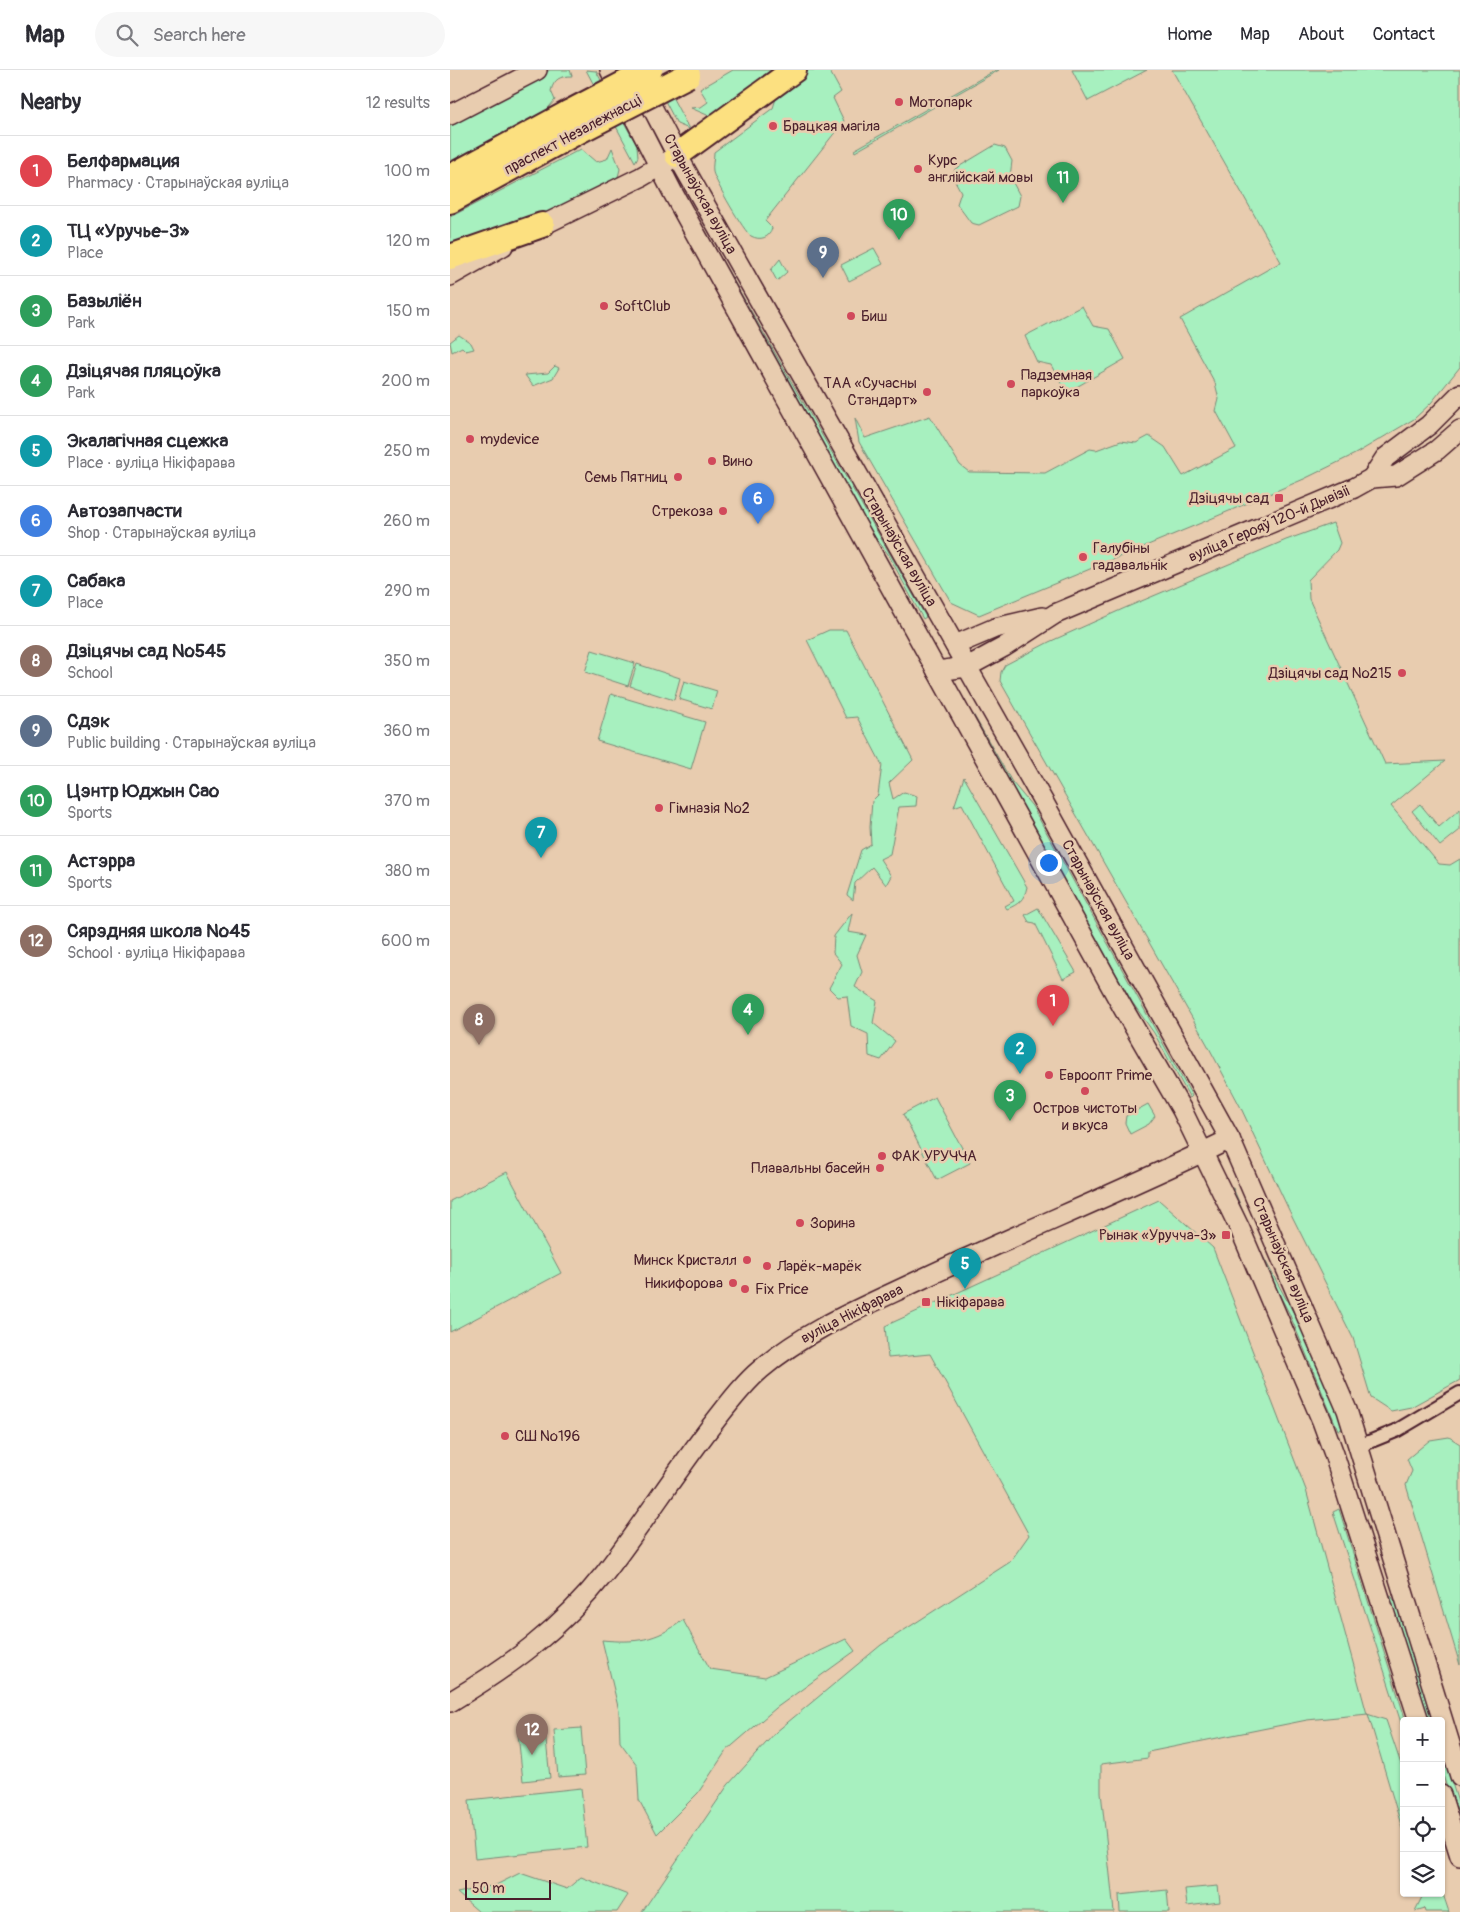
<!DOCTYPE html>
<html lang="en">
<head>
<meta charset="utf-8">
<style>
  :root { --surface:#fff; --page:#f7f7f7; --text:#2b2b33; --muted:#7c7c81; --line:#e1e1e2; --accent:#1a73e8 }
  body { margin:0; font-family:Pangolin,sans-serif; background:var(--page); color:var(--text) }
  .controls { position:absolute; right:15px; bottom:15px; display:grid; overflow:hidden; border-radius:5px; box-shadow:0 1px 4px #0004 }
  .controls button { width:45px; height:45px; display:grid; place-items:center; padding:0; border:0; border-bottom:1px solid var(--line); background:var(--surface); color:var(--text); font:25px sans-serif }
  .scale { position:absolute; left:15px; bottom:12px; width:86px; box-sizing:border-box; padding-left:5px; border:2px solid #4a1f2b; border-top:0; font-size:14px; line-height:18px; white-space:nowrap; color:#4a1f2b; -webkit-text-stroke:4px #e8ccaf; paint-order:stroke }
  .you { position:absolute; left:598px; top:792px; width:18px; height:18px; margin:-12px; border:4px solid #fff; border-radius:50%; background:#1a73e8; box-shadow:0 0 0 8px #1a73e833 }
  .badge { display:grid; place-items:center; width:32px; height:32px; border-radius:50%; background:var(--accent); color:#fff; font-size:16px; font-weight:700 }
  .pin { position:absolute; translate:-50% -41px; filter:drop-shadow(0 1px 2px #0008) }
  .pin::after { content:''; position:absolute; top:26px; width:18px; height:15px; background:inherit; clip-path:polygon(0 0,100% 0,50% 100%) }
  .list { margin:0; padding:0; list-style:none }
  h2 { display:flex; justify-content:space-between; align-items:center; height:65px; margin:0; padding:0 20px; font-size:21px }
  h2 small { font-size:16px; font-weight:400; color:var(--muted) }
  .list li { display:grid; grid-template-columns:32px 1fr auto; gap:15px; align-items:center; box-sizing:border-box; height:70px; padding:0 20px; border-top:1px solid var(--line) }
  .list b { display:block; font-size:19px; white-space:nowrap }
  .list p { margin:0; font-size:16px; white-space:nowrap; color:var(--muted) }
  .list em { font-size:16px; font-style:normal; color:var(--muted) }
  .icon { flex:none; width:28px; height:28px; fill:none; stroke:currentColor; stroke-width:2; stroke-linecap:round; stroke-linejoin:round }
  .map { position:relative; flex:none; width:1010px; height:1842px; overflow:hidden }
  header { display:flex; align-items:center; gap:30px; box-sizing:border-box; height:70px; padding:0 25px; background:var(--surface); border-bottom:1px solid var(--line) }
  header strong { font-size:24px }
  nav { display:flex; gap:28px; margin-inline-start:auto; font-size:18px }
  .search { width:350px; height:45px; background:var(--page); display:flex; align-items:center; gap:12px; box-sizing:border-box; padding:0 18px; border-radius:28px; color:var(--muted); font-size:19px }
  main { display:flex }
  aside { flex:1; background:var(--surface) }
  .map>svg:first-child { display:block }
  .green { fill:#a7f0bf; stroke:#788875 }
  .lines { fill:none; stroke-linecap:round; stroke-linejoin:round }
  .street-casing { stroke:#4a1f2b; stroke-width:16 }
  .secondary-casing { stroke:#4a1f2b; stroke-width:22 }
  .highway-casing { stroke:#4a1f2b; stroke-width:28 }
  .street { stroke:#e8ccaf; stroke-width:12 }
  .secondary { stroke:#e8ccaf; stroke-width:19 }
  .highway { stroke:#fce080; stroke-width:24 }
  .highway-bridge-casing { stroke:#4a1f2b; stroke-width:28; stroke-linecap:butt }
  .highway-bridge { stroke:#fce080; stroke-width:24 }
  .poi-dot { fill:#d1495b; stroke:#e8ccaf; stroke-width:2 }
  .labels { text-anchor:middle; dominant-baseline:central; stroke-width:5; stroke-linejoin:round; paint-order:stroke }
  .poi-label { font-size:15px; fill:#4a1f2b; stroke:#e8ccaf; text-anchor:start }
  .street-label { font-size:15px; fill:#4a1f2b; stroke:#e8ccaf }
</style>
</head>
<body>
<header>
<strong>Map</strong>
<div class="search"><svg class="icon" aria-label="search" viewBox="0 0 24 24"><circle cx="10" cy="10" r="6"/><path d="M15 15l6 6"/></svg>Search here</div>
<nav><a>Home</a><a>Map</a><a>About</a><a>Contact</a></nav>
</header>
<main>
<aside>
<h2>Nearby<small>12 results</small></h2>
<ul class="list">
<li><span class="badge" style="background:#e0444e">1</span><div><b>Белфармация</b><p>Pharmacy · Старынаўская вуліца</p></div><em>100 m</em></li>
<li><span class="badge" style="background:#0f9aa8">2</span><div><b>ТЦ «Уручье-3»</b><p>Place</p></div><em>120 m</em></li>
<li><span class="badge" style="background:#2e9e5b">3</span><div><b>Базыліён</b><p>Park</p></div><em>150 m</em></li>
<li><span class="badge" style="background:#2e9e5b">4</span><div><b>Дзіцячая пляцоўка</b><p>Park</p></div><em>200 m</em></li>
<li><span class="badge" style="background:#0f9aa8">5</span><div><b>Экалагічная сцежка</b><p>Place · вуліца Нікіфарава</p></div><em>250 m</em></li>
<li><span class="badge" style="background:#3f7fe0">6</span><div><b>Автозапчасти</b><p>Shop · Старынаўская вуліца</p></div><em>260 m</em></li>
<li><span class="badge" style="background:#0f9aa8">7</span><div><b>Сабака</b><p>Place</p></div><em>290 m</em></li>
<li><span class="badge" style="background:#8d6e63">8</span><div><b>Дзіцячы сад №545</b><p>School</p></div><em>350 m</em></li>
<li><span class="badge" style="background:#5c6f8a">9</span><div><b>Сдэк</b><p>Public building · Старынаўская вуліца</p></div><em>360 m</em></li>
<li><span class="badge" style="background:#2e9e5b">10</span><div><b>Цэнтр Юджын Сао</b><p>Sports</p></div><em>370 m</em></li>
<li><span class="badge" style="background:#2e9e5b">11</span><div><b>Астэрра</b><p>Sports</p></div><em>380 m</em></li>
<li><span class="badge" style="background:#8d6e63">12</span><div><b>Сярэдняя школа №45</b><p>School · вуліца Нікіфарава</p></div><em>600 m</em></li>
</ul>
</aside>
<div class="map">
<svg width="1010" height="1842" viewBox="0 0 1010 1842">
  <rect width="100%" height="100%" fill="#e8ccaf"/>
  <filter id="ink" filterUnits="userSpaceOnUse"><feTurbulence type="fractalNoise" baseFrequency=".02" numOctaves="2"/><feDisplacementMap in="SourceGraphic" scale="10" xChannelSelector="R" yChannelSelector="G"/><feConvolveMatrix kernelMatrix="1 2 1 2 8 2 1 2 1" color-interpolation-filters="sRGB"/></filter>
  <g filter="url(#ink)">
    <!-- green -->
    <g class="green">
      <path d="M 100,0 L 120,0 L 122,6 C 110,6 104,9 101,21 L 105,30 L 93,44 L 0,94 L 0,53 Z"/>
      <path d="M 136,0 L 146,1 L 187,76 L 188,87 L 185,92 Z"/>
      <path d="M 199,0 L 208,0 L 239,59 L 227,54 Z"/>
      <path d="M 283,0 L 332,0 L 264,48 L 241,38 L 251,37 L 258,32 L 250,19 Z"/>
      <path d="M 354,0 L 379,0 L 391,22 L 383,28 L 394,51 L 315,151 L 322,158 C 320,168 310,171 301,166 C 294,162 265,111 263,102 C 262,96 264,88 264,82 L 323,38 L 329,19 Z"/>
      <path d="M 546,0 L 549,0 L 405,82 L 404,80 Z"/>
      <path d="M 622,0 L 697,0 L 638,31 Z"/>
      <path d="M 722,0 L 1010,0 L 1010,297 L 981,333 L 964,349 L 905,384 L 854,409 L 751,453 L 529,545 L 501,532 L 409,372 L 405,348 L 415,368 L 480,346 L 510,395 L 519,402 L 595,403 L 640,379 L 646,380 L 671,371 L 686,373 L 699,366 L 715,377 L 733,406 L 786,378 L 766,341 L 769,329 L 765,313 L 730,249 L 831,192 Z"/>
      <path d="M 545,75 L 555,78 L 562,91 L 560,107 L 570,126 L 568,136 L 529,155 L 521,153 L 507,134 L 511,122 L 503,107 L 505,99 Z"/>
      <path d="M 162,78 L 170,99 L 168,107 L 102,142 L 0,178 L 0,147 L 131,79 L 146,92 L 157,89 Z"/>
      <path d="M 250,152 L 476,547 L 473,549 L 438,484 L 415,454 L 247,154 Z"/>
      <path d="M 424,178 L 433,194 L 399,211 L 391,195 Z"/>
      <path d="M 330,189 L 337,202 L 327,211 L 321,200 Z"/>
      <path d="M 632,236 L 643,256 L 659,259 L 675,289 L 616,323 L 601,295 L 587,292 L 575,266 Z"/>
      <path d="M 9,265 L 21,273 L 24,279 L 16,281 L 12,277 L 2,282 L 0,272 Z"/>
      <path d="M 105,296 L 109,298 L 103,308 L 83,316 L 75,305 L 98,303 Z"/>
      <path d="M 883,453 L 890,473 L 887,480 L 858,510 L 859,529 L 935,694 L 995,691 L 941,736 L 989,794 L 1000,795 L 1010,789 L 1010,1310 L 961,1337 L 941,1341 L 921,1328 L 903,1268 L 838,1138 L 790,1036 L 757,974 L 550,611 L 551,602 L 555,595 L 599,572 L 675,538 L 836,470 Z"/>
      <path d="M 379,560 L 396,560 L 463,690 L 439,713 L 443,729 L 454,722 L 467,726 L 466,736 L 449,737 L 440,784 L 430,789 L 441,806 L 436,815 L 422,797 L 405,813 L 403,830 L 397,825 L 411,780 L 421,774 L 420,757 L 422,731 L 428,725 L 432,695 L 407,647 L 396,648 L 357,570 Z"/>
      <path d="M 142,580 L 185,593 L 178,616 L 135,602 Z"/>
      <path d="M 187,594 L 230,608 L 224,630 L 180,616 Z"/>
      <path d="M 234,611 L 267,621 L 262,639 L 229,629 Z"/>
      <path d="M 161,624 L 255,652 L 241,699 L 147,671 Z"/>
      <path d="M 523,644 L 562,712 L 582,736 L 742,1026 L 740,1028 L 704,963 L 682,932 L 521,645 Z"/>
      <path d="M 514,707 L 577,817 C 574,830 569,834 557,839 L 555,836 L 564,831 L 512,734 L 504,737 Z"/>
      <path d="M 970,734 L 989,757 L 1010,739 L 1010,760 L 990,776 L 962,741 Z"/>
      <path d="M 588,838 L 626,902 L 613,909 L 585,853 L 579,852 L 575,845 Z"/>
      <path d="M 402,843 L 398,862 L 416,865 L 407,885 L 412,902 L 405,917 L 427,931 L 423,953 L 445,971 L 431,990 L 419,986 L 418,964 L 401,956 L 397,926 L 388,927 L 379,918 L 392,894 L 383,883 L 384,866 Z"/>
      <path d="M 485,1027 L 520,1093 L 487,1110 L 453,1044 Z"/>
      <path d="M 698,1034 L 705,1046 L 699,1054 L 680,1064 L 675,1053 L 676,1046 Z"/>
      <path d="M 57,1102 L 111,1203 L 0,1262 L 0,1131 Z"/>
      <path d="M 783,1118 L 809,1179 L 847,1249 L 897,1358 L 888,1360 L 839,1243 L 806,1180 L 780,1119 Z"/>
      <path d="M 709,1130 L 763,1178 L 856,1420 L 917,1644 L 936,1650 L 954,1703 L 954,1765 L 918,1644 L 857,1650 L 698,1682 L 698,1688 L 651,1694 L 651,1722 L 664,1842 L 192,1842 L 278,1715 L 326,1662 L 431,1575 L 560,1492 L 579,1465 L 480,1284 L 438,1288 L 435,1256 Z"/>
      <path d="M 999,1367 L 1010,1374 L 1010,1595 L 956,1415 L 962,1401 L 957,1389 L 980,1370 Z"/>
      <path d="M 910,1433 L 938,1522 L 948,1535 L 983,1651 L 976,1651 L 906,1434 Z"/>
      <path d="M 889,1439 L 956,1651 L 954,1651 L 954,1662 L 883,1442 Z"/>
      <path d="M 233,1550 L 260,1599 L 315,1607 L 396,1569 L 405,1581 L 326,1638 L 276,1681 L 248,1723 L 207,1764 L 189,1730 L 187,1695 L 170,1672 L 169,1641 L 152,1570 C 185,1573 206,1571 233,1550 Z"/>
      <path d="M 131,1658 L 135,1705 L 108,1707 L 104,1660 Z"/>
      <path d="M 95,1661 L 100,1708 L 73,1711 L 68,1664 Z"/>
      <path d="M 991,1677 L 1010,1739 L 1010,1759 L 991,1699 Z"/>
      <path d="M 131,1718 L 137,1777 L 25,1789 L 19,1730 Z"/>
      <path d="M 70,1803 L 117,1819 L 131,1807 L 178,1825 L 167,1842 L 29,1842 L 7,1823 L 46,1815 Z"/>
      <path d="M 768,1816 L 770,1832 L 737,1836 L 735,1819 Z"/>
      <path d="M 991,1818 L 999,1842 L 976,1842 L 975,1838 L 965,1841 L 973,1825 L 975,1823 L 991,1823 Z"/>
      <path d="M 717,1820 L 719,1842 L 670,1842 L 669,1825 Z"/>
    </g>
    <g class="lines">
      <!-- street casing -->
      <g class="street-casing">
        <path id="street" d="M 909,1376 L 946,1361 L 1010,1323"/>
      </g>
      <!-- secondary casing -->
      <g class="secondary-casing">
        <g id="secondary">
          <path d="M 160,0 L 223,123 L 673,938 L 732,1040 L 790,1159 L 872,1351 L 884,1384 L 969,1651"/>
          <path d="M 190,14 L 227,85 L 593,731 L 780,1069 L 897,1340 L 1010,1706"/>
          <path d="M 0,45 L 87,0"/>
          <path d="M 79,162 L 191,107 L 220,90"/>
          <path d="M 0,206 L 53,176"/>
          <path d="M 922,408 L 935,388 L 979,355 L 1010,324"/>
          <path d="M 505,575 L 545,558 L 592,547"/>
          <path d="M 487,601 L 517,597 L 554,577 L 605,544 L 904,418 L 922,408 L 946,406 L 987,380 L 1010,360"/>
          <path d="M 0,1632 C 60,1596 111,1559 155,1503 C 192,1455 225,1403 262,1355 C 277,1336 292,1315 311,1299 C 359,1258 418,1235 474,1208 C 576,1160 680,1118 780,1069"/>
          <path d="M 991,1725 L 1010,1786"/>
        </g>
      </g>
      <!-- highway casing -->
      <g class="highway-casing">
        <g id="highway">
          <path d="M 227,85 L 344,0"/>
          <path d="M 0,107 L 120,42"/>
          <path d="M 0,131 L 127,62"/>
          <path d="M 0,187 L 92,155"/>
        </g>
      </g>
      <!-- street -->
      <use href="#street" class="street"/>
      <!-- secondary -->
      <use href="#secondary" class="secondary"/>
      <!-- highway -->
      <use href="#highway" class="highway"/>
      <!-- highway-bridge casing -->
      <g class="highway-bridge-casing">
        <g id="highway-bridge">
          <path d="M 120,42 L 200,0"/>
          <path d="M 127,62 L 238,5"/>
        </g>
      </g>
      <!-- highway-bridge -->
      <use href="#highway-bridge" class="highway-bridge"/>
    </g>
  </g>
  <!-- markers -->
  <g class="poi-dot">
    <circle cx="449" cy="32" r="5"/>
    <circle cx="323" cy="56" r="5"/>
    <circle cx="468" cy="99" r="5"/>
    <circle cx="154" cy="236" r="5"/>
    <circle cx="401" cy="246" r="5"/>
    <circle cx="561" cy="314" r="5"/>
    <circle cx="477" cy="322" r="5"/>
    <circle cx="20" cy="369" r="5"/>
    <circle cx="262" cy="391" r="5"/>
    <circle cx="228" cy="407" r="5"/>
    <rect x="824" y="423" width="10" height="10" rx="2.5"/>
    <circle cx="273" cy="441" r="5"/>
    <circle cx="633" cy="487" r="5"/>
    <circle cx="952" cy="603" r="5"/>
    <circle cx="209" cy="738" r="5"/>
    <circle cx="599" cy="1005" r="5"/>
    <circle cx="635" cy="1021" r="5"/>
    <circle cx="432" cy="1086" r="5"/>
    <circle cx="430" cy="1098" r="5"/>
    <circle cx="350" cy="1153" r="5"/>
    <rect x="771" y="1160" width="10" height="10" rx="2.5"/>
    <circle cx="297" cy="1190" r="5"/>
    <circle cx="317" cy="1196" r="5"/>
    <circle cx="283" cy="1213" r="5"/>
    <circle cx="295" cy="1219" r="5"/>
    <rect x="471" y="1227" width="10" height="10" rx="2.5"/>
    <circle cx="55" cy="1366" r="5"/>
  </g>
  <g class="labels">
    <!-- poi labels -->
    <g class="poi-label">
      <text x="459" y="32">Мотопарк</text>
      <text x="333" y="56">Брацкая магіла</text>
      <text x="478" y="90">Курс<tspan x="478" dy="17">англійскай мовы</tspan></text>
      <text x="164" y="236">SoftClub</text>
      <text x="411" y="246">Биш</text>
      <text x="571" y="305">Падземная<tspan x="571" dy="17">паркоўка</tspan></text>
      <text x="467" y="313" text-anchor="end">ТАА «Сучасны<tspan x="467" dy="17">Стандарт»</tspan></text>
      <text x="30" y="369">mydevice</text>
      <text x="272" y="391">Вино</text>
      <text x="218" y="407" text-anchor="end">Семь Пятниц</text>
      <text x="819" y="428" text-anchor="end">Дзіцячы сад</text>
      <text x="263" y="441" text-anchor="end">Стрекоза</text>
      <text x="643" y="478">Галубіны<tspan x="643" dy="17">гадавальнік</tspan></text>
      <text x="942" y="603" text-anchor="end">Дзіцячы сад №215</text>
      <text x="219" y="738">Гімназія №2</text>
      <text x="609" y="1005">Евроопт Prime</text>
      <text x="635" y="1038" text-anchor="middle">Остров чистоты<tspan x="635" dy="17">и вкуса</tspan></text>
      <text x="442" y="1086">ФАК УРУЧЧА</text>
      <text x="420" y="1098" text-anchor="end">Плавальны басейн</text>
      <text x="360" y="1153">Зорина</text>
      <text x="766" y="1165" text-anchor="end">Рынак «Уручча-3»</text>
      <text x="287" y="1190" text-anchor="end">Минск Кристалл</text>
      <text x="327" y="1196">Ларёк-марёк</text>
      <text x="273" y="1213" text-anchor="end">Никифорова</text>
      <text x="305" y="1219">Fix Price</text>
      <text x="486" y="1232">Нікіфарава</text>
      <text x="65" y="1366">СШ №196</text>
    </g>
    <!-- street labels -->
    <g class="street-label">
      <text transform="translate(123 65) rotate(-28)">праспект Незалежнасці</text>
      <text transform="translate(250 124) rotate(61)">Старынаўская вуліца</text>
      <text transform="translate(819 454) rotate(-23)">вуліца Герояў 120-й Дывізіі</text>
      <text transform="translate(449 477) rotate(60)">Старынаўская вуліца</text>
      <text transform="translate(648 830) rotate(61)">Старынаўская вуліца</text>
      <text transform="translate(833 1190) rotate(67)">Старынаўская вуліца</text>
      <text transform="translate(402 1244) rotate(-27)">вуліца Нікіфарава</text>
    </g>
  </g>
</svg>
<div class="controls">
<button>+</button>
<button>−</button>
<button><svg class="icon" aria-label="locate" viewBox="0 0 24 24"><circle cx="12" cy="12" r="6"/><path d="M12 2v4M12 18v4M2 12h4M18 12h4"/></svg></button>
<button><svg class="icon" aria-label="layers" viewBox="0 0 24 24"><path d="M12 4l9 5-9 5-9-5zM3 14l9 5 9-5"/></svg></button>
</div>
<div class="scale">50 m</div>
<div class="you"></div>
<div class="pin badge" style="left:603px;top:956px;background:#e0444e">1</div>
<div class="pin badge" style="left:570px;top:1004px;background:#0f9aa8">2</div>
<div class="pin badge" style="left:560px;top:1051px;background:#2e9e5b">3</div>
<div class="pin badge" style="left:298px;top:965px;background:#2e9e5b">4</div>
<div class="pin badge" style="left:515px;top:1219px;background:#0f9aa8">5</div>
<div class="pin badge" style="left:308px;top:454px;background:#3f7fe0">6</div>
<div class="pin badge" style="left:91px;top:788px;background:#0f9aa8">7</div>
<div class="pin badge" style="left:29px;top:975px;background:#8d6e63">8</div>
<div class="pin badge" style="left:373px;top:208px;background:#5c6f8a">9</div>
<div class="pin badge" style="left:449px;top:170px;background:#2e9e5b">10</div>
<div class="pin badge" style="left:613px;top:133px;background:#2e9e5b">11</div>
<div class="pin badge" style="left:82px;top:1685px;background:#8d6e63">12</div>
</div>
</main>
</body>
</html>
